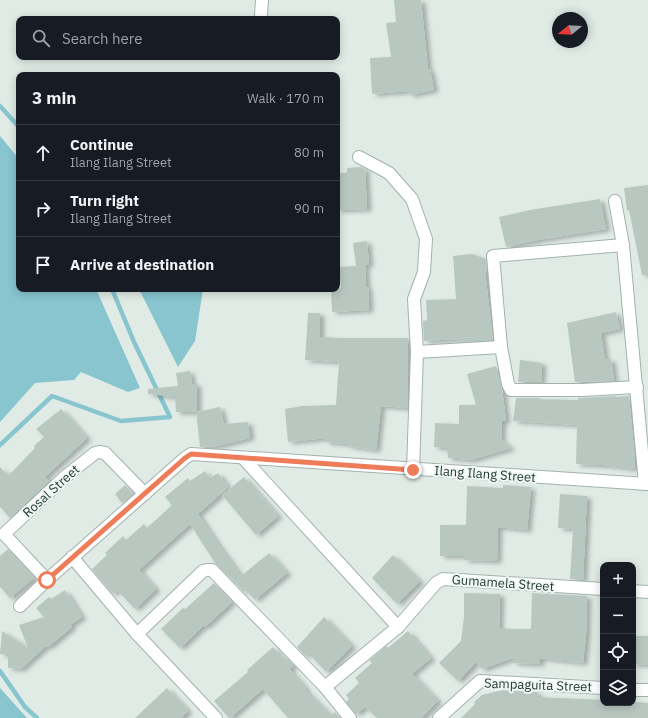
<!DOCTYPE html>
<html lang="en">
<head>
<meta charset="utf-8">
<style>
  :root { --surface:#171b24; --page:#242831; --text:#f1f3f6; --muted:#9ea1a6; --line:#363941 }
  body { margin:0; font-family:"IBM Plex Sans",sans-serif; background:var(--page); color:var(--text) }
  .controls { position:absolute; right:12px; bottom:12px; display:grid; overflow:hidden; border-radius:8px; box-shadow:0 2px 10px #0003 }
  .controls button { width:36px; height:36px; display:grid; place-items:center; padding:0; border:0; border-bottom:1px solid var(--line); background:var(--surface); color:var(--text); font:20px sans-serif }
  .compass { position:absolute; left:552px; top:12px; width:36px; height:36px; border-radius:50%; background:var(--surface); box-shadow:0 2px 10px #0003; rotate:252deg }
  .stop { position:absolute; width:12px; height:12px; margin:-9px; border:3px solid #ef7c59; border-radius:50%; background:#fff }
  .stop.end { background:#ef7c59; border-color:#fff; box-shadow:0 1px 4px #0008 }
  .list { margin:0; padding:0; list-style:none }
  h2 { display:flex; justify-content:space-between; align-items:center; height:52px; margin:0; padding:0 16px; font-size:17px }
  h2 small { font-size:13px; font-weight:400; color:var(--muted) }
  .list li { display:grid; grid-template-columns:26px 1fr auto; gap:12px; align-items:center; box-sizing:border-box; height:56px; padding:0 16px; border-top:1px solid var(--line) }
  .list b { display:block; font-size:15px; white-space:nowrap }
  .list p { margin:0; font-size:13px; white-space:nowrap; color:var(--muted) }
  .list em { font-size:13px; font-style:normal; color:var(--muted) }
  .icon { flex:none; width:22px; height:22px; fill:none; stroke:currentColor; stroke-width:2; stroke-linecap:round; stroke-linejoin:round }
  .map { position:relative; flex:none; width:648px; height:718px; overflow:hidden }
  .search { position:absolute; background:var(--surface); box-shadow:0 2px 10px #0003; left:16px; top:16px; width:324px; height:44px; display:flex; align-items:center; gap:10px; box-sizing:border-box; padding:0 14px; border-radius:8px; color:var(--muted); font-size:15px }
  .panel { position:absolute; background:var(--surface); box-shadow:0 2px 10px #0003; left:16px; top:72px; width:324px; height:220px; border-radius:8px }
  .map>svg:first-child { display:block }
  .water { fill:#88c5cf }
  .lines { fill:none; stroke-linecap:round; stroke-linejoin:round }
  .stream { stroke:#88c5cf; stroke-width:4.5 }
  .building { fill:#b8c8c1; filter:url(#shadow) }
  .minor-casing { stroke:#a3b2ad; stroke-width:14 }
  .minor { stroke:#fff; stroke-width:12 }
  .route { stroke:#ef7c59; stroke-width:5 }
  .labels { text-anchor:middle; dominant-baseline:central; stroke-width:4; stroke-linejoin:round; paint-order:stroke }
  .street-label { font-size:13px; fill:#213a33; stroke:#f0f7f4 }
</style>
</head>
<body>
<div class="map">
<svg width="648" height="718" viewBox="0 0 648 718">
  <defs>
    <filter id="shadow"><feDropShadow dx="4.5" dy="2.5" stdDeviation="2" flood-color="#0004"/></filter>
  </defs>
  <rect width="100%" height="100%" fill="#e0ebe6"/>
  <!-- water -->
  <g class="water">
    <path d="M 0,136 L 19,159 L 19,289 L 96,289 L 140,388 L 128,392 L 81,372 L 74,380 L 35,383 L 0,422 Z"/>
    <path d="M 139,289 L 203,289 L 195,341 L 178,367 Z"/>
    <path d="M 0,688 L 27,718 L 0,718 Z"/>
  </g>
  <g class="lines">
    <!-- stream -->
    <g class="stream">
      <path d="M 0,106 L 19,127"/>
      <path d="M 0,445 L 52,396 L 121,421 L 170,417 L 134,342 L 112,289"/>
      <path d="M 0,671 L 25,707 L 37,718"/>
    </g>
  </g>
  <!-- building -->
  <g class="building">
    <path d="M 394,0 L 421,0 L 428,70 L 430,69 L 434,90 L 410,95 L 409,91 L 372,94 L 370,58 L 391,57 L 386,23 L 396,22 Z"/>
    <path d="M 361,167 L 365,169 L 367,209 L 337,210 L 337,173 L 347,173 L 347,168 Z"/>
    <path d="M 648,185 L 648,275 L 642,275 L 629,210 L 627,210 L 624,188 Z"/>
    <path d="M 600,199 L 606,229 L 538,240 L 506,247 L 499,217 L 530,210 Z"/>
    <path d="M 367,241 L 369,264 L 362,266 L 365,265 L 366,287 L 368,287 L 369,310 L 332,312 L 331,289 L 341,288 L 339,267 L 356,266 L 353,243 Z"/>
    <path d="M 472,254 L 486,259 L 487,272 L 485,272 L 493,340 L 457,342 L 457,339 L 424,341 L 423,321 L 427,320 L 426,300 L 456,299 L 453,256 Z"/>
    <path d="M 616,312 L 620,329 L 601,333 L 605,360 L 611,359 L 614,381 L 575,382 L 567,323 Z"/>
    <path d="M 308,313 L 320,313 L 320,337 L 341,338 L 408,338 L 408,408 L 381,406 L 376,450 L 348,446 L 348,444 L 325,442 L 326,438 L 288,442 L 285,409 L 302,406 L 336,405 L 339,362 L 305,360 Z"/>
    <path d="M 520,360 L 542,363 L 541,382 L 518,382 Z"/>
    <path d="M 496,366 L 502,389 L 506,421 L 502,421 L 501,439 L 511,448 L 471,460 L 448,458 L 447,448 L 434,447 L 435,423 L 459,424 L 459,405 L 476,405 L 467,374 Z"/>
    <path d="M 190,371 L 192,384 L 197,384 L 197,412 L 220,407 L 224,424 L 248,422 L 250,438 L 217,446 L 200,447 L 196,412 L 176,412 L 175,397 L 148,394 L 148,389 L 178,386 L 176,373 Z"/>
    <path d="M 616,396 L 616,397 L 629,396 L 635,461 L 634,469 L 604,465 L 576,464 L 577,425 L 513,421 L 516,398 L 539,398 L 539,399 L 578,400 L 578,398 Z"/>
    <path d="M 61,409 L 87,438 L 45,477 L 49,481 L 10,518 L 0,507 L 0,467 L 8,476 L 35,448 L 34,446 L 44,437 L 36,429 Z"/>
    <path d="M 205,471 L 210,478 L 218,473 L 228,487 L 198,514 L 219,546 L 241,576 L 269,553 L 287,573 L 255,600 L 246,590 L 244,592 L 215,563 L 190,524 L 139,570 L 156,589 L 135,609 L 117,590 L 113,594 L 92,569 L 107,555 L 105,553 L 123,536 L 126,540 L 144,524 L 147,528 L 172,505 L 165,497 L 188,478 L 190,481 Z"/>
    <path d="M 244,477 L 278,516 L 256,535 L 222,495 Z"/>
    <path d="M 125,485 L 133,494 L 122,503 L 115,494 Z"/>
    <path d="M 503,485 L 531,487 L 527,530 L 498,527 L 497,561 L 464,560 L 464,556 L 440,556 L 440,525 L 465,525 L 466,524 L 467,486 L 503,488 Z"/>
    <path d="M 560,494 L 587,496 L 583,580 L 570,579 L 573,529 L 558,528 Z"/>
    <path d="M 8,549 L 34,578 L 10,598 L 0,587 L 0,556 Z"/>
    <path d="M 393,555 L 420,581 L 397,604 L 372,578 Z"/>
    <path d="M 214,583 L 232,602 L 205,627 L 204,625 L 180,648 L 161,629 L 183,608 L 185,609 Z"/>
    <path d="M 65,590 L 82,617 L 70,625 L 72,627 L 48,647 L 46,646 L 21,669 L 8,668 L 8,655 L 0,654 L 2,631 L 28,648 L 19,625 L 44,617 L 36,608 L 49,597 L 51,599 Z"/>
    <path d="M 464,593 L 500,594 L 499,628 L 515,629 L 531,629 L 532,593 L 587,596 L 586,635 L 583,663 L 540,658 L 540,664 L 513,663 L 513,658 L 482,669 L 476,662 L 458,681 L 439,663 L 461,641 L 464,617 Z"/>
    <path d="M 324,617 L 352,646 L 326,672 L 308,653 L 305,656 L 297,647 Z"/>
    <path d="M 408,631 L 431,658 L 412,674 L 438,701 L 421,718 L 377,718 L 365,707 L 356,714 L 346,702 L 349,699 L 346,695 L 359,683 L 355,678 L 372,663 L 369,660 L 370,660 L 386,646 L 388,648 Z"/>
    <path d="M 633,636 L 648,636 L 648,665 L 633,664 Z"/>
    <path d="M 273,647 L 284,660 L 286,658 L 294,665 L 289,669 L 306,689 L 305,690 L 331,716 L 335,712 L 340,718 L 288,718 L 263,689 L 230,718 L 229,718 L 214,701 L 248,672 L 247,670 Z"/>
    <path d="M 167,688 L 188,711 L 181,718 L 135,718 Z"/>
    <path d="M 503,690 L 538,692 L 537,697 L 603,700 L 603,703 L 633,703 L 633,702 L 648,703 L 648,718 L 461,718 L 475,704 L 474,702 L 482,695 Z"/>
  </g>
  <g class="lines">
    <!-- minor casing -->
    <g class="minor-casing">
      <g id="minor">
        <path d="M 261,14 L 262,0"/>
        <path d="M 359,157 L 389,173 L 412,199 L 426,239 L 424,272 L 414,299 L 417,352 L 413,470"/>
        <path d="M 615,201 L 623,245 L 645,484"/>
        <path d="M 623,245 L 493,256 L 501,347 L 508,384 L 511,390 L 582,390 L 637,387"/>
        <path d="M 417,352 L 501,347"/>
        <path d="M 243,458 L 398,627"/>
        <path d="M 72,557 L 137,634 L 216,718"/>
        <path d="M 47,580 L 4,534 L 66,476 L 95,453 L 99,452 L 105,453 L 145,494"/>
        <path d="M 633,591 L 648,592"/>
        <path d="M 20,606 L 47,580 L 185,458 L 191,454 L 648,484"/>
        <path d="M 137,634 L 203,571 L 207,570 L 212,570 L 325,687 L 350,718"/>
        <path d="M 325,687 L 398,627 L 436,583 L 443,579 L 603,589"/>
        <path d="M 633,690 L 648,690"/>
        <path d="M 439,718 L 480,681 L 603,688"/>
      </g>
    </g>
    <!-- minor -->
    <use href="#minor" class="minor"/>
  </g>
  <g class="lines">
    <!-- route -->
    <path class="route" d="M 47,580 L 185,458 L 191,454 L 413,470"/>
  </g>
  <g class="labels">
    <!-- street labels -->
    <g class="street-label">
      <text transform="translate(485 474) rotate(4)">Ilang Ilang Street</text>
      <text transform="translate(51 491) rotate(-42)">Rosal Street</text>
      <text transform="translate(503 583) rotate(4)">Gumamela Street</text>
      <text transform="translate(538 685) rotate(2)">Sampaguita Street</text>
    </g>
  </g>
</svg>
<div class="controls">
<button>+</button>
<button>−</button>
<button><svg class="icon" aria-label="locate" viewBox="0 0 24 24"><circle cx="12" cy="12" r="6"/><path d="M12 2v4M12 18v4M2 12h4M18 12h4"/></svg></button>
<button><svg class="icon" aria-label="layers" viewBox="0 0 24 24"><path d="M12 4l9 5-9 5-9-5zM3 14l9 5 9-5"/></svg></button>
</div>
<svg class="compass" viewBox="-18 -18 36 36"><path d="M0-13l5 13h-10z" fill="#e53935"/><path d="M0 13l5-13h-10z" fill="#9ea1a6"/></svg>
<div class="stop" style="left:47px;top:580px"></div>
<div class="stop end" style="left:413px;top:470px"></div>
<div class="search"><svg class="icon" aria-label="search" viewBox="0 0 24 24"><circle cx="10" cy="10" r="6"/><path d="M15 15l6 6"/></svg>Search here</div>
<section class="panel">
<h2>3 min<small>Walk · 170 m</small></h2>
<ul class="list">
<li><svg class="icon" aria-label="ahead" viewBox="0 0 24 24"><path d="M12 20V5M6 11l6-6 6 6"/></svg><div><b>Continue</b><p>Ilang Ilang Street</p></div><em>80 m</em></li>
<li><svg class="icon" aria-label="right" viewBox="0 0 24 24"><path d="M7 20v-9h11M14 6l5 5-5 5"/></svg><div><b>Turn right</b><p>Ilang Ilang Street</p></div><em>90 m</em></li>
<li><svg class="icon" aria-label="arrive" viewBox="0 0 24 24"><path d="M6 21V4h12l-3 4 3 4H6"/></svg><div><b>Arrive at destination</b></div></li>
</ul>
</section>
</div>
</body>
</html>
